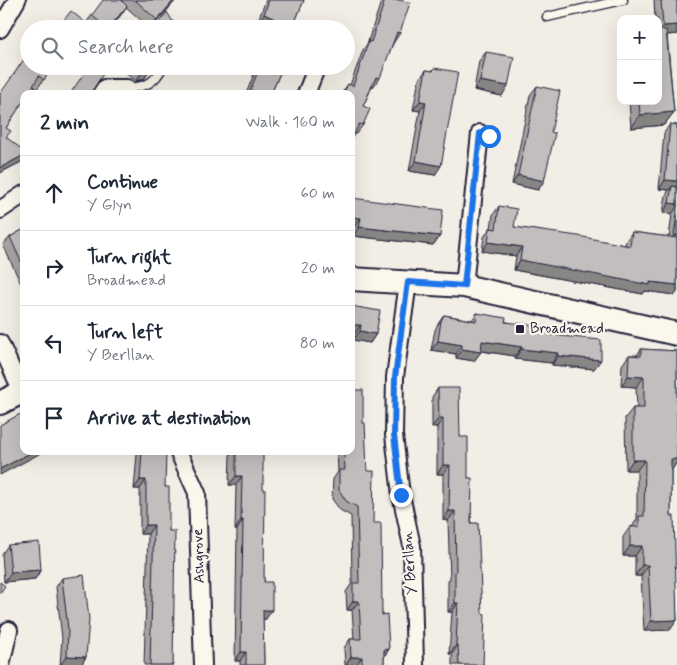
<!DOCTYPE html>
<html lang="en">
<head>
<meta charset="utf-8">
<style>
  :root { --surface:#fff; --page:#f6f6f7; --text:#1f2937; --muted:#747a83; --line:#e0e1e3 }
  body { margin:0; font-family:Mynerve,sans-serif; background:var(--page); color:var(--text) }
  .controls { position:absolute; right:15px; top:15px; display:grid; overflow:hidden; border-radius:10px; box-shadow:0 5px 20px #0002 }
  .controls button { width:45px; height:45px; display:grid; place-items:center; padding:0; border:0; border-bottom:1px solid var(--line); background:var(--surface); color:var(--text); font:25px sans-serif }
  .stop { position:absolute; width:15px; height:15px; margin:-11px; border:4px solid #1a73e8; border-radius:50%; background:#fff }
  .stop.end { background:#1a73e8; border-color:#fff; box-shadow:0 1px 5px #0008 }
  .list { margin:0; padding:0; list-style:none }
  h2 { display:flex; justify-content:space-between; align-items:center; height:65px; margin:0; padding:0 20px; font-size:21px }
  h2 small { font-size:16px; font-weight:400; color:var(--muted) }
  .list li { display:grid; grid-template-columns:32px 1fr auto; gap:15px; align-items:center; box-sizing:border-box; height:75px; padding:0 20px; border-top:1px solid var(--line) }
  .list b { display:block; font-size:19px; white-space:nowrap }
  .list p { margin:0; font-size:16px; white-space:nowrap; color:var(--muted) }
  .list em { font-size:16px; font-style:normal; color:var(--muted) }
  .icon { flex:none; width:28px; height:28px; fill:none; stroke:currentColor; stroke-width:2; stroke-linecap:round; stroke-linejoin:round }
  .map { position:relative; flex:none; width:677px; height:665px; overflow:hidden }
  .search { position:absolute; background:var(--surface); box-shadow:0 5px 20px #0002; left:20px; top:20px; width:335px; height:55px; display:flex; align-items:center; gap:12px; box-sizing:border-box; padding:0 18px; border-radius:28px; color:var(--muted); font-size:19px }
  .panel { position:absolute; background:var(--surface); box-shadow:0 5px 20px #0002; left:20px; top:90px; width:335px; height:365px; border-radius:10px }
  .map>svg:first-child { display:block }
  .lines { fill:none; stroke-linecap:round; stroke-linejoin:round }
  .lane-casing { stroke:#22223b; stroke-width:11 }
  .street-casing { stroke:#22223b; stroke-width:20 }
  .secondary-casing { stroke:#22223b; stroke-width:26 }
  .lane { stroke:#fbf7ec; stroke-width:8 }
  .street { stroke:#fbf7ec; stroke-width:16 }
  .secondary { stroke:#fbf7ec; stroke-width:22 }
  .wall { fill:#a7a3a3; stroke:#22223b }
  .shaded-wall { fill:#888585; stroke:#22223b }
  .building { fill:#c2bebe; stroke:#22223b }
  .route { stroke:#1a73e8; stroke-width:6 }
  .poi-dot { fill:#22223b; stroke:#fbf7ec; stroke-width:2 }
  .labels { text-anchor:middle; dominant-baseline:central; stroke-width:4.5; stroke-linejoin:round; paint-order:stroke }
  .poi-label { font-size:15px; fill:#22223b; stroke:#fbf7ec; text-anchor:start }
  .street-label { font-size:15px; fill:#22223b; stroke:#fbf7ec }
</style>
</head>
<body>
<div class="map">
<svg width="677" height="665" viewBox="0 0 677 665">
  <rect width="100%" height="100%" fill="#f2eee5"/>
  <filter id="ink" filterUnits="userSpaceOnUse"><feTurbulence type="fractalNoise" baseFrequency=".02" numOctaves="2"/><feDisplacementMap in="SourceGraphic" scale="10" xChannelSelector="R" yChannelSelector="G"/><feConvolveMatrix kernelMatrix="1 2 1 2 8 2 1 2 1" color-interpolation-filters="sRGB"/></filter>
  <g filter="url(#ink)">
    <g class="lines">
      <!-- lane casing -->
      <g class="lane-casing">
        <g id="lane">
          <path d="M 547,17 L 623,0"/>
          <path d="M 127,88 C 146,87 155,83 163,66"/>
        </g>
      </g>
      <!-- street casing -->
      <g class="street-casing">
        <g id="street">
          <path d="M 0,29 L 17,0"/>
          <path d="M 101,94 L 105,88 L 127,88"/>
          <path d="M 306,94 L 317,66"/>
          <path d="M 0,210 L 24,194"/>
          <path d="M 408,282 L 395,377 L 394,435 L 401,495 L 412,546 L 415,665"/>
          <path d="M 464,286 L 480,133"/>
          <path d="M 0,343 L 22,392"/>
          <path d="M 178,451 L 197,493 L 203,665"/>
          <path d="M 1,665 L 9,630"/>
        </g>
      </g>
      <!-- secondary casing -->
      <g class="secondary-casing">
        <g id="secondary">
          <path d="M 351,279 L 464,286 L 677,334"/>
          <path d="M 0,403 L 24,391"/>
        </g>
      </g>
      <!-- lane -->
      <use href="#lane" class="lane"/>
      <!-- street -->
      <use href="#street" class="street"/>
      <!-- secondary -->
      <use href="#secondary" class="secondary"/>
    </g>
    <!-- wall -->
    <g class="wall">
      <path d="M 122,0 L 176,0 L 151,29 L 126,7 L 110,29 L 57,29 L 86,23 L 92,15 Z"/>
      <path d="M 266,0 L 304,0 L 292,29 L 268,29 L 268,28 L 257,23 Z"/>
      <path d="M 383,0 L 400,0 L 394,42 L 373,87 L 372,87 L 363,106 L 363,125 L 356,134 L 354,134 L 351,94 L 341,94 L 348,84 L 350,85 L 363,50 L 367,44 L 380,5 Z"/>
      <path d="M 654,0 L 677,0 L 677,34 L 667,35 L 674,112 L 664,125 L 631,128 L 629,101 L 658,101 L 658,19 L 655,19 Z"/>
      <path d="M 486,52 L 502,96 L 474,90 L 479,61 Z"/>
      <path d="M 53,66 L 37,89 L 33,85 L 6,128 L 6,138 L 24,151 L 24,159 L 21,162 L 0,173 L 0,94 Z"/>
      <path d="M 126,66 L 153,66 L 144,79 L 136,81 L 122,71 Z"/>
      <path d="M 257,66 L 283,66 L 271,94 L 246,94 Z"/>
      <path d="M 434,68 L 435,175 L 409,171 L 420,111 L 413,110 L 419,79 L 426,70 L 432,71 Z"/>
      <path d="M 537,86 L 551,132 L 544,181 L 538,190 L 512,184 L 530,95 Z"/>
      <path d="M 670,124 L 677,125 L 677,292 L 675,295 L 645,291 L 643,294 L 514,270 L 516,256 L 482,251 L 484,237 L 490,228 L 491,228 L 493,215 L 499,206 L 514,227 L 625,245 L 626,241 L 632,232 L 669,237 L 672,214 L 663,213 L 666,195 L 669,190 L 659,189 L 664,133 Z"/>
      <path d="M 352,198 L 440,236 L 433,245 L 353,236 L 354,227 Z"/>
      <path d="M 24,229 L 24,285 L 22,286 L 3,245 L 10,237 Z"/>
      <path d="M 351,306 L 376,334 L 370,343 L 353,340 L 354,335 Z"/>
      <path d="M 477,313 L 551,335 L 594,369 L 552,365 L 552,363 L 515,359 L 515,356 L 481,351 L 474,361 L 456,358 L 456,354 L 431,350 L 435,330 L 438,324 L 444,315 L 472,320 Z"/>
      <path d="M 641,349 L 677,351 L 677,462 L 671,470 L 671,516 L 677,620 L 670,630 L 644,631 L 641,576 L 635,576 L 635,556 L 623,556 L 623,537 L 630,527 L 632,527 L 637,519 L 637,470 L 626,470 L 625,418 L 633,408 L 637,408 L 636,387 L 621,386 L 622,365 L 629,355 L 637,355 Z"/>
      <path d="M 438,388 L 460,437 L 468,478 L 483,665 L 452,665 L 452,654 L 449,654 L 452,612 L 448,612 L 448,581 L 450,579 L 448,521 L 443,520 L 443,474 L 437,474 L 437,427 L 432,427 L 432,397 Z"/>
      <path d="M 363,423 L 367,471 L 382,615 L 389,649 L 384,657 L 384,665 L 345,665 L 344,648 L 350,639 L 354,639 L 352,610 L 347,610 L 346,592 L 352,583 L 351,516 L 340,510 L 332,499 L 333,479 L 338,472 L 337,451 L 351,451 Z"/>
      <path d="M 138,451 L 159,451 L 165,487 L 169,531 L 173,665 L 144,665 L 148,534 L 140,534 L 140,489 L 134,489 L 137,454 Z"/>
      <path d="M 232,451 L 257,451 L 266,619 L 263,619 L 264,665 L 240,665 L 240,661 L 235,661 L 237,530 L 235,530 L 236,485 L 229,485 L 230,455 Z"/>
      <path d="M 8,545 L 41,570 L 35,579 L 4,582 L 2,554 Z"/>
      <path d="M 62,578 L 86,657 L 81,665 L 60,665 L 62,638 L 56,587 Z"/>
    </g>
    <!-- shaded-wall -->
    <g class="shaded-wall">
      <path d="M 174,0 L 176,0 L 151,29 L 157,20 Z"/>
      <path d="M 127,6 L 121,15 L 110,29 L 108,29 Z"/>
      <path d="M 264,14 L 275,19 L 268,28 L 257,23 Z"/>
      <path d="M 677,25 L 677,34 L 658,36 L 658,33 L 663,26 Z"/>
      <path d="M 397,32 L 400,33 L 394,42 L 391,41 Z"/>
      <path d="M 150,70 L 144,79 L 136,81 L 142,72 Z"/>
      <path d="M 376,77 L 380,78 L 373,87 L 370,86 Z"/>
      <path d="M 480,81 L 508,86 L 502,96 L 474,90 Z"/>
      <path d="M 420,101 L 426,102 L 420,111 L 413,110 Z"/>
      <path d="M 674,112 L 664,125 L 631,128 L 640,115 Z"/>
      <path d="M 24,155 L 24,159 L 21,162 L 0,173 L 0,168 Z"/>
      <path d="M 416,161 L 441,166 L 435,175 L 409,171 Z"/>
      <path d="M 518,175 L 544,181 L 538,190 L 512,184 Z"/>
      <path d="M 665,180 L 677,181 L 677,191 L 672,186 L 669,190 L 659,189 Z"/>
      <path d="M 669,203 L 677,204 L 677,207 L 672,214 L 663,213 Z"/>
      <path d="M 351,217 L 361,218 L 354,227 L 351,227 Z"/>
      <path d="M 359,227 L 440,236 L 433,245 L 353,236 Z"/>
      <path d="M 674,235 L 677,235 L 677,245 L 668,244 Z"/>
      <path d="M 488,242 L 522,247 L 516,256 L 482,251 Z"/>
      <path d="M 520,260 L 650,282 L 677,285 L 677,292 L 675,295 L 645,291 L 643,294 L 514,270 Z"/>
      <path d="M 351,325 L 361,325 L 354,335 L 351,334 Z"/>
      <path d="M 360,331 L 376,334 L 370,343 L 353,340 Z"/>
      <path d="M 438,341 L 462,345 L 456,354 L 431,350 Z"/>
      <path d="M 482,341 L 522,347 L 515,356 L 476,350 Z"/>
      <path d="M 462,349 L 481,352 L 474,361 L 456,358 Z"/>
      <path d="M 521,349 L 558,353 L 552,363 L 515,359 Z"/>
      <path d="M 558,356 L 601,360 L 594,369 L 552,365 Z"/>
      <path d="M 628,376 L 644,377 L 636,387 L 621,386 Z"/>
      <path d="M 439,418 L 443,418 L 437,427 L 432,427 Z"/>
      <path d="M 34,451 L 42,451 L 41,453 L 0,475 L 0,469 Z"/>
      <path d="M 671,459 L 677,459 L 677,462 L 672,470 L 664,470 Z"/>
      <path d="M 633,460 L 645,460 L 637,470 L 626,470 Z"/>
      <path d="M 443,465 L 450,465 L 443,474 L 437,474 Z"/>
      <path d="M 236,476 L 242,476 L 236,485 L 229,485 Z"/>
      <path d="M 140,480 L 146,480 L 140,489 L 134,489 Z"/>
      <path d="M 449,511 L 455,511 L 448,521 L 443,520 Z"/>
      <path d="M 241,520 L 243,520 L 237,530 L 235,530 Z"/>
      <path d="M 146,525 L 154,525 L 148,534 L 140,534 Z"/>
      <path d="M 630,546 L 642,546 L 635,556 L 623,556 Z"/>
      <path d="M 642,565 L 648,565 L 641,576 L 635,576 Z"/>
      <path d="M 41,570 L 35,579 L 4,582 L 11,572 Z"/>
      <path d="M 353,601 L 359,601 L 352,610 L 347,610 Z"/>
      <path d="M 455,603 L 458,603 L 452,612 L 448,612 Z"/>
      <path d="M 263,610 L 272,610 L 266,619 L 257,619 Z"/>
      <path d="M 677,620 L 670,630 L 644,631 L 651,621 Z"/>
      <path d="M 456,645 L 458,645 L 452,654 L 449,654 Z"/>
      <path d="M 389,649 L 383,659 L 384,650 Z"/>
      <path d="M 241,652 L 246,652 L 240,661 L 235,661 Z"/>
      <path d="M 67,656 L 86,657 L 81,665 L 60,665 Z"/>
      <path d="M 351,657 L 362,657 L 356,665 L 346,665 Z"/>
    </g>
    <!-- building -->
    <g class="building">
      <path d="M 103,0 L 121,0 L 127,6 L 108,29 L 107,29 L 92,15 Z"/>
      <path d="M 135,0 L 174,0 L 157,20 Z"/>
      <path d="M 269,0 L 304,0 L 292,29 L 271,29 L 275,19 L 264,14 Z"/>
      <path d="M 385,0 L 400,0 L 410,3 L 400,33 L 397,32 L 380,78 L 376,77 L 363,106 L 370,109 L 363,125 L 359,124 L 351,140 L 351,94 L 343,94 L 348,84 L 353,86 L 369,41 L 371,42 Z"/>
      <path d="M 661,0 L 677,0 L 677,25 L 663,26 Z"/>
      <path d="M 71,11 L 93,29 L 57,29 Z"/>
      <path d="M 167,12 L 176,27 L 174,29 L 155,29 Z"/>
      <path d="M 658,30 L 666,30 L 674,112 L 640,115 L 639,101 L 658,101 Z"/>
      <path d="M 29,52 L 29,66 L 53,66 L 44,80 L 39,76 L 28,94 L 24,94 L 24,100 L 6,128 L 11,131 L 6,137 L 24,151 L 24,155 L 0,168 L 0,94 Z"/>
      <path d="M 486,52 L 514,57 L 508,86 L 480,81 Z"/>
      <path d="M 89,66 L 100,66 L 105,71 L 90,94 L 70,94 Z"/>
      <path d="M 135,66 L 153,66 L 150,70 L 142,72 Z"/>
      <path d="M 260,66 L 283,66 L 271,94 L 249,94 Z"/>
      <path d="M 434,68 L 458,72 L 441,166 L 416,161 L 426,102 L 420,101 L 426,70 L 433,71 Z"/>
      <path d="M 537,86 L 560,91 L 551,132 L 555,133 L 544,181 L 518,175 Z"/>
      <path d="M 670,124 L 677,125 L 677,181 L 665,180 Z"/>
      <path d="M 672,186 L 677,187 L 677,204 L 669,203 Z"/>
      <path d="M 351,191 L 353,191 L 352,198 L 443,210 L 440,236 L 359,227 L 361,218 L 351,217 Z"/>
      <path d="M 499,206 L 517,209 L 514,227 L 578,236 L 630,246 L 632,232 L 677,238 L 677,285 L 650,282 L 650,285 L 520,260 L 522,247 L 488,242 L 490,228 L 496,229 Z"/>
      <path d="M 677,215 L 677,235 L 674,235 Z"/>
      <path d="M 24,229 L 24,268 L 10,237 Z"/>
      <path d="M 351,306 L 380,311 L 376,334 L 360,331 L 361,325 L 351,325 Z"/>
      <path d="M 477,313 L 506,318 L 505,322 L 552,327 L 551,335 L 601,340 L 601,360 L 558,356 L 558,353 L 521,349 L 522,347 L 482,341 L 481,352 L 462,349 L 462,345 L 438,341 L 441,321 L 444,315 L 476,321 Z"/>
      <path d="M 641,349 L 677,351 L 677,459 L 671,459 L 671,516 L 674,516 L 677,620 L 651,621 L 648,565 L 642,565 L 642,546 L 630,546 L 630,527 L 639,527 L 639,516 L 644,516 L 645,460 L 633,460 L 633,408 L 644,408 L 644,377 L 628,376 L 629,355 L 641,356 Z"/>
      <path d="M 438,388 L 459,388 L 460,437 L 468,437 L 468,478 L 472,478 L 471,523 L 478,523 L 482,613 L 485,614 L 483,665 L 459,665 L 458,645 L 456,645 L 458,603 L 455,603 L 455,572 L 456,572 L 455,511 L 449,511 L 450,465 L 443,465 L 443,418 L 439,418 Z"/>
      <path d="M 351,390 L 363,390 L 363,423 L 365,423 L 367,471 L 374,471 L 373,523 L 381,523 L 382,615 L 387,614 L 389,649 L 384,650 L 384,665 L 362,665 L 362,657 L 351,657 L 350,639 L 361,639 L 359,601 L 353,601 L 353,583 L 359,583 L 357,507 L 346,501 L 339,490 L 339,470 L 345,470 L 344,451 L 351,451 Z"/>
      <path d="M 24,412 L 24,451 L 34,451 L 0,469 L 0,425 Z"/>
      <path d="M 142,451 L 159,451 L 159,453 L 166,453 L 165,487 L 169,487 L 169,531 L 175,531 L 173,665 L 150,665 L 154,525 L 146,525 L 146,480 L 140,480 Z"/>
      <path d="M 236,451 L 257,451 L 257,452 L 263,453 L 263,489 L 265,489 L 264,582 L 272,582 L 272,610 L 263,610 L 264,665 L 246,665 L 246,652 L 241,652 L 243,520 L 241,520 L 242,476 L 236,476 Z"/>
      <path d="M 39,542 L 41,570 L 11,572 L 8,545 Z"/>
      <path d="M 84,575 L 89,619 L 86,657 L 67,656 L 68,629 L 62,578 Z"/>
      <path d="M 0,582 L 5,586 L 0,593 Z"/>
    </g>
  </g>
  <g class="lines" filter="url(#ink)">
    <!-- route -->
    <path class="route" d="M 401,495 L 394,435 L 395,377 L 408,282 L 464,286 L 480,133 L 489,136"/>
  </g>
  <!-- markers -->
  <rect class="poi-dot" x="515" y="324" width="10" height="10" rx="2.5"/>
  <g class="labels">
    <!-- poi labels -->
    <g class="poi-label">
      <text x="530" y="329">Broadmead</text>
    </g>
    <!-- street labels -->
    <g class="street-label">
      <text transform="translate(199 556) rotate(-92)">Ashgrove</text>
      <text transform="translate(410 563) rotate(-94)">Y Berllan</text>
    </g>
  </g>
</svg>
<div class="controls">
<button>+</button>
<button>−</button>
</div>
<div class="stop" style="left:489px;top:136px"></div>
<div class="stop end" style="left:401px;top:495px"></div>
<div class="search"><svg class="icon" aria-label="search" viewBox="0 0 24 24"><circle cx="10" cy="10" r="6"/><path d="M15 15l6 6"/></svg>Search here</div>
<section class="panel">
<h2>2 min<small>Walk · 160 m</small></h2>
<ul class="list">
<li><svg class="icon" aria-label="ahead" viewBox="0 0 24 24"><path d="M12 20V5M6 11l6-6 6 6"/></svg><div><b>Continue</b><p>Y Glyn</p></div><em>60 m</em></li>
<li><svg class="icon" aria-label="right" viewBox="0 0 24 24"><path d="M7 20v-9h11M14 6l5 5-5 5"/></svg><div><b>Turn right</b><p>Broadmead</p></div><em>20 m</em></li>
<li><svg class="icon" aria-label="left" viewBox="0 0 24 24"><path d="M17 20v-9H6M10 6l-5 5 5 5"/></svg><div><b>Turn left</b><p>Y Berllan</p></div><em>80 m</em></li>
<li><svg class="icon" aria-label="arrive" viewBox="0 0 24 24"><path d="M6 21V4h12l-3 4 3 4H6"/></svg><div><b>Arrive at destination</b></div></li>
</ul>
</section>
</div>
</body>
</html>
